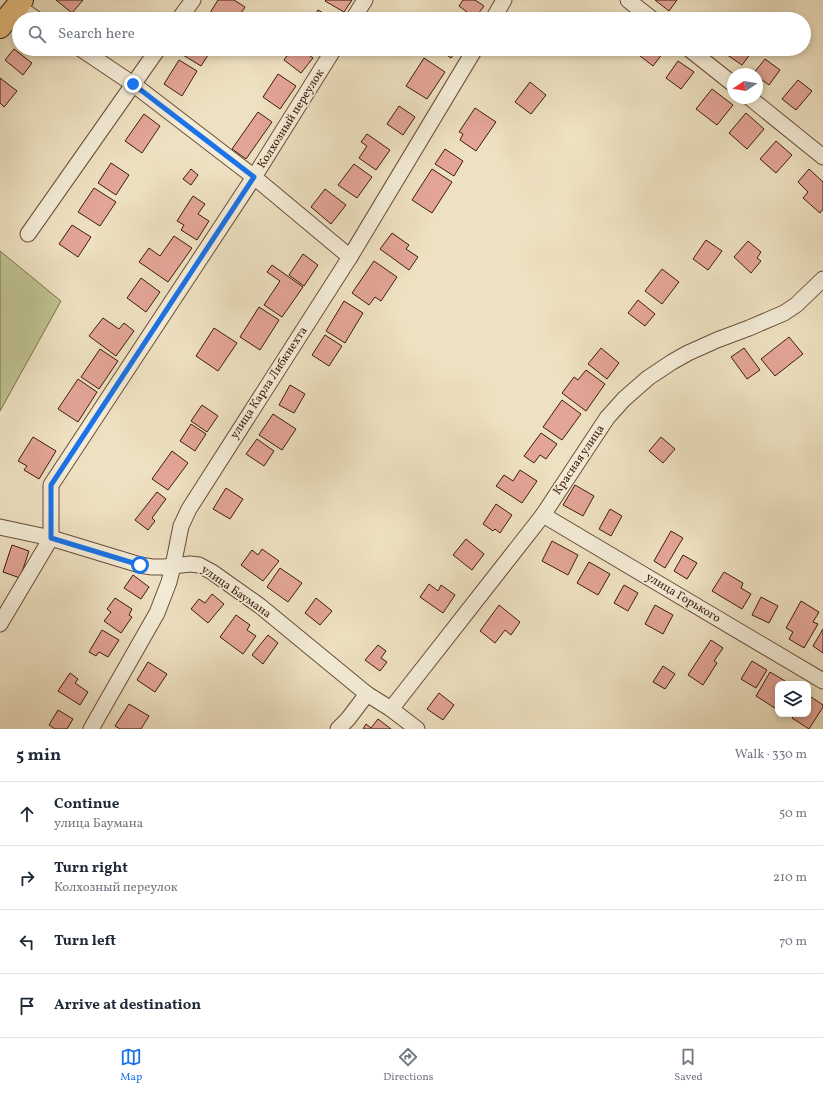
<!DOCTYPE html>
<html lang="en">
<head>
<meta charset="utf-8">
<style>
  :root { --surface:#fff; --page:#f2f2f3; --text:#1f2937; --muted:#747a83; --line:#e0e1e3; --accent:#1a73e8 }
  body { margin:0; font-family:Vollkorn,serif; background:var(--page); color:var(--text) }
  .controls { position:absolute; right:12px; bottom:12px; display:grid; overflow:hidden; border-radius:8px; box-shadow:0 2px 6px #0003 }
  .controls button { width:36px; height:36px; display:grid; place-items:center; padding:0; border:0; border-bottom:1px solid var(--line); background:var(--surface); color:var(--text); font:20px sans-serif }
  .compass { position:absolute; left:727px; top:68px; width:36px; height:36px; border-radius:50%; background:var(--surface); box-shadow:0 2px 6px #0003; rotate:258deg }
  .stop { position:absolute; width:12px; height:12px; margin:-9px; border:3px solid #1a73e8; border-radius:50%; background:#fff }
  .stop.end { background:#1a73e8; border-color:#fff; box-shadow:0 1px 4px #0008 }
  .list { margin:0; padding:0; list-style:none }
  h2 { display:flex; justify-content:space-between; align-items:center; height:52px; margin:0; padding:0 16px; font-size:17px }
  h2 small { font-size:13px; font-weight:400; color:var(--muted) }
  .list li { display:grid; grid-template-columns:26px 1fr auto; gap:12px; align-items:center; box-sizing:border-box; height:64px; padding:0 16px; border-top:1px solid var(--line) }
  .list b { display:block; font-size:15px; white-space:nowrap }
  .list p { margin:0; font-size:13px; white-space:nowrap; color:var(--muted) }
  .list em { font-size:13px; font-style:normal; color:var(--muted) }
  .icon { flex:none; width:22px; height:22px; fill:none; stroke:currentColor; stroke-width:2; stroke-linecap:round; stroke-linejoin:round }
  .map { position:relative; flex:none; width:823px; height:729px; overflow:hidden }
  .search { position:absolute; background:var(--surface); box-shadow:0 2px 6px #0003; left:12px; right:12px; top:12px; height:44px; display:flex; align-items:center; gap:10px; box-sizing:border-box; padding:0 14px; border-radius:22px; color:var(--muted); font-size:15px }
  .sheet { height:308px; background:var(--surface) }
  nav { display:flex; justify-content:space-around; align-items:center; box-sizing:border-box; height:56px; border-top:1px solid var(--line); background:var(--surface); font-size:11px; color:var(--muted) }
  nav a { display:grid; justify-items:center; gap:2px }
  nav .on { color:var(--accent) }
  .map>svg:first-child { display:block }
  .green { fill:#bec18f; stroke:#7e6e4e }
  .building { fill:#e3a597; stroke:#3e1c0c }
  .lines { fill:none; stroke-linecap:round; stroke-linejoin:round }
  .street-casing { stroke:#6a4d39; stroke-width:17 }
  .primary-casing { stroke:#3e1c0c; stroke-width:24 }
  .street { stroke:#f4ecd7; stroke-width:15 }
  .primary { stroke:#e7c080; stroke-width:22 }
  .route { stroke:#1a73e8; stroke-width:5 }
  .labels { text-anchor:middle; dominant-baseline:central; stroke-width:3.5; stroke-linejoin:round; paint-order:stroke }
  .street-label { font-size:12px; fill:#3e1c0c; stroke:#f4ecd7 }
</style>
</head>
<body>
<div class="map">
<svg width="823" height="729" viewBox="0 0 823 729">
  <rect width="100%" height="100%" fill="#eee1c1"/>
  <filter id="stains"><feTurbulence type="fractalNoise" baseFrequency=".005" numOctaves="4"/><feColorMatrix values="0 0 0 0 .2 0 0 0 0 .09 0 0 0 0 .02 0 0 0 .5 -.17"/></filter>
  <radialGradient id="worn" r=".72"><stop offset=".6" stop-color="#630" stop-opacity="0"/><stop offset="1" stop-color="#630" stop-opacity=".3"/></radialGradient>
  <!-- green -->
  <path class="green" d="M 0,251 L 61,301 L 0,411 Z"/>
  <!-- building -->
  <g class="building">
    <path d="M 56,0 L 83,0 L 72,13 Z"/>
    <path d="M 218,0 L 234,0 L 245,7 L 237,19 L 212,19 L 208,16 Z"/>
    <path d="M 326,0 L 352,0 L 344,12 L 325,1 Z"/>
    <path d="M 463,0 L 475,0 L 484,6 L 475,18 L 459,6 Z"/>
    <path d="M 655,0 L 677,0 L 669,11 Z"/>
    <path d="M 318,10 L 333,19 L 313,19 Z"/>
    <path d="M 14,49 L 32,63 L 23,75 L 5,60 Z"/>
    <path d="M 28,49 L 39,49 L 34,54 Z"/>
    <path d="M 187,49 L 212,49 L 201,66 L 183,55 Z"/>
    <path d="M 292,49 L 300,49 L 313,58 L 301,73 L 284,60 Z"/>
    <path d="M 438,49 L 457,49 L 451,58 Z"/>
    <path d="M 519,49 L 535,49 L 531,56 Z"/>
    <path d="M 638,49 L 666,49 L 653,66 L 635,52 Z"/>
    <path d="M 712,49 L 723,49 L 719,54 Z"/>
    <path d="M 730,49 L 754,49 L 742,65 L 726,54 Z"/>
    <path d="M 424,58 L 445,72 L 427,99 L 406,86 Z"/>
    <path d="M 765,59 L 780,70 L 769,85 L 757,76 L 757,74 L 753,74 Z"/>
    <path d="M 179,60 L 197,71 L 182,96 L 164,84 Z"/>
    <path d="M 678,61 L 694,72 L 681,89 L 666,78 Z"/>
    <path d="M 278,74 L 296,86 L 280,109 L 263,97 Z"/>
    <path d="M 0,78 L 17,91 L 4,107 L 0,103 Z"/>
    <path d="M 798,80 L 812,91 L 796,110 L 782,99 Z"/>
    <path d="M 530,82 L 546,95 L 531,114 L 515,102 Z"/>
    <path d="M 712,89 L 733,105 L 717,125 L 696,109 Z"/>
    <path d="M 399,106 L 415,117 L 403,135 L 387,124 Z"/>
    <path d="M 475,108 L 496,122 L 476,151 L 460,140 L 463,134 L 459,132 Z"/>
    <path d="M 258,112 L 272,122 L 246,159 L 232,149 Z"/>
    <path d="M 746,113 L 764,129 L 747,149 L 729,133 Z"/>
    <path d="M 144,114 L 160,126 L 142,153 L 125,141 Z"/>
    <path d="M 367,134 L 390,150 L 376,170 L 359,158 L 367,146 L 361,142 Z"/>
    <path d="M 776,141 L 792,155 L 776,173 L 760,159 Z"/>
    <path d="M 445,149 L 463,161 L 454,176 L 435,164 Z"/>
    <path d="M 111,163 L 129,175 L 116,195 L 98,183 Z"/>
    <path d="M 354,164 L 372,177 L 357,198 L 338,185 Z"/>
    <path d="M 191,169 L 198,175 L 191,185 L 183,179 Z"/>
    <path d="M 432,169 L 452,182 L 432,213 L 412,200 Z"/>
    <path d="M 809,169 L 823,182 L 823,209 L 820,213 L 803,198 L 808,192 L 798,182 Z"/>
    <path d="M 94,188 L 116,202 L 100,226 L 78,212 Z"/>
    <path d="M 325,189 L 346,205 L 331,224 L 311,207 Z"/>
    <path d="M 193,196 L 205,204 L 198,214 L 209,221 L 197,240 L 181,230 L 184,225 L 177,221 Z"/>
    <path d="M 72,225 L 91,237 L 78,257 L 59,244 Z"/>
    <path d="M 392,233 L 409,245 L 406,249 L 418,257 L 409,270 L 380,249 Z"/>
    <path d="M 174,236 L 192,248 L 168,282 L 139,262 L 149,248 L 160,256 Z"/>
    <path d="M 706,240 L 722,251 L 708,270 L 693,259 Z"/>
    <path d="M 748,241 L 761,252 L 757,258 L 761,261 L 751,273 L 734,257 Z"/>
    <path d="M 303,254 L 318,265 L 304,286 L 289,275 Z"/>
    <path d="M 374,261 L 397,277 L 381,301 L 375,297 L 369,305 L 352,293 Z"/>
    <path d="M 272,265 L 303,287 L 282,317 L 264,305 L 280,281 L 267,272 Z"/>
    <path d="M 662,269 L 679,282 L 662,304 L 645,291 Z"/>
    <path d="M 141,278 L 160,292 L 146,312 L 127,298 Z"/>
    <path d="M 638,300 L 655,314 L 645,326 L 628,313 Z"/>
    <path d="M 344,301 L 363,313 L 345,343 L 326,331 Z"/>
    <path d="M 259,307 L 279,320 L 260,350 L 240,337 Z"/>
    <path d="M 103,318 L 119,329 L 124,323 L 134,331 L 116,356 L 89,336 Z"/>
    <path d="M 214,328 L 237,343 L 218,371 L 196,356 Z"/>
    <path d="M 325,335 L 342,346 L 329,366 L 312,355 Z"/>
    <path d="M 789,337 L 803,354 L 775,376 L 761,359 Z"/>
    <path d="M 601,348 L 619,363 L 607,379 L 588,364 Z"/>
    <path d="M 744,348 L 760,370 L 747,379 L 731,357 Z"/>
    <path d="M 100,349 L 118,361 L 99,389 L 81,377 Z"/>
    <path d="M 586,370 L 605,384 L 586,411 L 562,393 L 574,377 L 578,380 Z"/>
    <path d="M 78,379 L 97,392 L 78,422 L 58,409 Z"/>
    <path d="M 290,385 L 305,394 L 294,413 L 279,405 Z"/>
    <path d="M 562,400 L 581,414 L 562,440 L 543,427 Z"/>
    <path d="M 202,405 L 218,416 L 207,432 L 191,421 Z"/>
    <path d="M 273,414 L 296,429 L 282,450 L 259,435 Z"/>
    <path d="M 191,424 L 206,434 L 195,451 L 180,441 Z"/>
    <path d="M 541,433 L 557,444 L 546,459 L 540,455 L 534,463 L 524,456 Z"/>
    <path d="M 33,437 L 56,451 L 39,479 L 24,470 L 27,466 L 18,461 Z"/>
    <path d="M 661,437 L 675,449 L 663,463 L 649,451 Z"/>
    <path d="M 257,439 L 274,451 L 264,466 L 246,454 Z"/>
    <path d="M 172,451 L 188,463 L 168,490 L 152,479 Z"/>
    <path d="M 520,470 L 537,481 L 522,503 L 496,486 L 504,475 L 513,481 Z"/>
    <path d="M 575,485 L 594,496 L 583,516 L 563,505 Z"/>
    <path d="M 226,488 L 243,499 L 230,519 L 213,509 Z"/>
    <path d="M 157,492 L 166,499 L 152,518 L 155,521 L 148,530 L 135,520 Z"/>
    <path d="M 496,504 L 512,515 L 500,533 L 495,529 L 493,531 L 483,524 Z"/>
    <path d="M 610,509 L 622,516 L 611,536 L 599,529 Z"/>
    <path d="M 671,531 L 683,538 L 665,568 L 654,561 Z"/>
    <path d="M 466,539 L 484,554 L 472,570 L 453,555 Z"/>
    <path d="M 552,541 L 578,555 L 568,575 L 542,561 Z"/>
    <path d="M 12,545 L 29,551 L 20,578 L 3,572 Z"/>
    <path d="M 262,549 L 279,561 L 263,581 L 241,565 L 252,550 L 258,555 Z"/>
    <path d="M 683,555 L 697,563 L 687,579 L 674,571 Z"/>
    <path d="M 589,562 L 610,574 L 598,595 L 577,583 Z"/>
    <path d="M 280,568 L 302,583 L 288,602 L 267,587 Z"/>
    <path d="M 724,572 L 743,583 L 741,588 L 751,594 L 742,609 L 712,591 Z"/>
    <path d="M 133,575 L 149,587 L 141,599 L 124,588 Z"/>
    <path d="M 429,584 L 438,591 L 441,585 L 455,595 L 443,613 L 420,597 Z"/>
    <path d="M 624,585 L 638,593 L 628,611 L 614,603 Z"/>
    <path d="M 212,594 L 224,604 L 208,623 L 191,609 L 199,599 L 205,603 Z"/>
    <path d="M 761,597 L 778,606 L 769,623 L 752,615 Z"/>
    <path d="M 115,598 L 132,609 L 129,615 L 132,617 L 121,633 L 104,621 L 111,612 L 107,609 Z"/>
    <path d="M 316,598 L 332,611 L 320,625 L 305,613 Z"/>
    <path d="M 801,601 L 819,612 L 813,622 L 818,624 L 804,648 L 789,639 L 793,632 L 786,628 Z"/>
    <path d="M 499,605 L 520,622 L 511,635 L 505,630 L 495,643 L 480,631 Z"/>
    <path d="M 655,605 L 673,615 L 663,634 L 645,624 Z"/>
    <path d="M 236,615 L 250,625 L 247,630 L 256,636 L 243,654 L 220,637 Z"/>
    <path d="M 823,629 L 823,653 L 813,646 Z"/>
    <path d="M 102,630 L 119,640 L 108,657 L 99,652 L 96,656 L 89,652 Z"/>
    <path d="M 268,635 L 278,643 L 263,664 L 252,655 Z"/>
    <path d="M 711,640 L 723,648 L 714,661 L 717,663 L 703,685 L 688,675 Z"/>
    <path d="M 378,645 L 386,651 L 381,658 L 387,662 L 380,671 L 365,660 Z"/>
    <path d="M 752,661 L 767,670 L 756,688 L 741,679 Z"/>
    <path d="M 148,662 L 167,674 L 155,692 L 137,680 Z"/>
    <path d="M 663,666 L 675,674 L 665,689 L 653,682 Z"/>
    <path d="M 770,672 L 790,684 L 778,684 L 778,710 L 756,696 Z"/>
    <path d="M 70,673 L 78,679 L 75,683 L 88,692 L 80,705 L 58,691 Z"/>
    <path d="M 439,693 L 454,705 L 443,720 L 427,709 Z"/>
    <path d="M 811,697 L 823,705 L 823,707 L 809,729 L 792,718 L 795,714 L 808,714 L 808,701 Z"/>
    <path d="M 129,704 L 149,716 L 141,729 L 120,729 L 115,726 Z"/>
    <path d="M 58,710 L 73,719 L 67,729 L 55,729 L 49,725 Z"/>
    <path d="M 378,719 L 391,729 L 363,729 L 366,724 L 371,728 Z"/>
  </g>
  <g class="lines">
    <!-- street casing -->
    <g class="street-casing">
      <g id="street">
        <path d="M 628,0 L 652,19"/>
        <path d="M 17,6 L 36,19"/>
        <path d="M 179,19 L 193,0"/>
        <path d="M 353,19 L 365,0"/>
        <path d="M 493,19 L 504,0"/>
        <path d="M 81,49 L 133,84 L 254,177 L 350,257"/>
        <path d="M 689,49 L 733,84"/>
        <path d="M 750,98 L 823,157"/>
        <path d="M 28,234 L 158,49"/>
        <path d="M 543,515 L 823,681"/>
        <path d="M 0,527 L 51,538 L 140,565 L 152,567 L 164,567 L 190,564 L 199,565 L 212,572 L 260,606 L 367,694 L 391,709 L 417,729"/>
        <path d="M 0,624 L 51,538 L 51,485 L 254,177 L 334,49"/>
        <path d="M 391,709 L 543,515 L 607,418 L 624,399 L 648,378 L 672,362 L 688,353 L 717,340 L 749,328 L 784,313 L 796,305 L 823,279"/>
        <path d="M 91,729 L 157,613 L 169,582 L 173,566 L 181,526 L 189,509 L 350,257 L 475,49"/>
        <path d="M 338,729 L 348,719 L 367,694"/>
      </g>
    </g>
    <!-- primary casing -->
    <g class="primary-casing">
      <path id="primary" d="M 0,27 L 22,0"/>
    </g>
    <!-- street -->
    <use href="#street" class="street"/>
    <!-- primary -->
    <use href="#primary" class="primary"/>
  </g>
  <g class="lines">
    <!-- route -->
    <path class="route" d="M 133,84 L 254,177 L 51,485 L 51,538 L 140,565"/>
  </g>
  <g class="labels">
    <!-- street labels -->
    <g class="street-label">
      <text transform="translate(291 119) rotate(-58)">Колхозный переулок</text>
      <text transform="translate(269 383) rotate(-57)">улица Карла Либкнехта</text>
      <text transform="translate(579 460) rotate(-56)">Красная улица</text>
      <text transform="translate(236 592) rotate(35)">улица Баумана</text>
      <text transform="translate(683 598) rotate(31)">улица Горького</text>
    </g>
  </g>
  <rect width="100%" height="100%" filter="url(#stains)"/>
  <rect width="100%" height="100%" fill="url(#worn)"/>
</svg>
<div class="controls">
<button><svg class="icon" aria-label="layers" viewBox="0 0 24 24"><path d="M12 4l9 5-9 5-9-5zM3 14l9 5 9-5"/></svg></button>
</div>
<svg class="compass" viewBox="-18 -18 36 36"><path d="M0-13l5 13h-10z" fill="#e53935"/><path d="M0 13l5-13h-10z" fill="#747a83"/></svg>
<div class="stop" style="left:140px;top:565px"></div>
<div class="stop end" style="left:133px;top:84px"></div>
<div class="search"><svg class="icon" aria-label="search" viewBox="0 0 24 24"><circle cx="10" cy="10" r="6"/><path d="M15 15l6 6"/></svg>Search here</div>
</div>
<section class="sheet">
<h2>5 min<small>Walk · 330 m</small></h2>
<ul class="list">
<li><svg class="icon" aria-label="ahead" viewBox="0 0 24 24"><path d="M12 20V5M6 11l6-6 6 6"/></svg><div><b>Continue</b><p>улица Баумана</p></div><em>50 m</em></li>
<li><svg class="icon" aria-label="right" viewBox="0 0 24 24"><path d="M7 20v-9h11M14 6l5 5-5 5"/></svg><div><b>Turn right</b><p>Колхозный переулок</p></div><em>210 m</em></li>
<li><svg class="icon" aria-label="left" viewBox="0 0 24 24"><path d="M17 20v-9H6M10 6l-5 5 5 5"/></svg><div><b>Turn left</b></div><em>70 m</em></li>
<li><svg class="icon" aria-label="arrive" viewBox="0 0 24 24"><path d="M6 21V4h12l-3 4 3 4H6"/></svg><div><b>Arrive at destination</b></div></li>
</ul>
</section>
<nav>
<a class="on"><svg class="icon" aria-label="map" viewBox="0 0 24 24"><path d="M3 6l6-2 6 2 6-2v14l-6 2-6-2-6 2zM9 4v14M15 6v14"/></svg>Map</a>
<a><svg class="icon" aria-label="directions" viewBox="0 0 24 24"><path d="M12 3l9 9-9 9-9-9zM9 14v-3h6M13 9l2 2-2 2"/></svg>Directions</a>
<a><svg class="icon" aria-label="saved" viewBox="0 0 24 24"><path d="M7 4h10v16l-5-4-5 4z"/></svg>Saved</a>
</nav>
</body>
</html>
